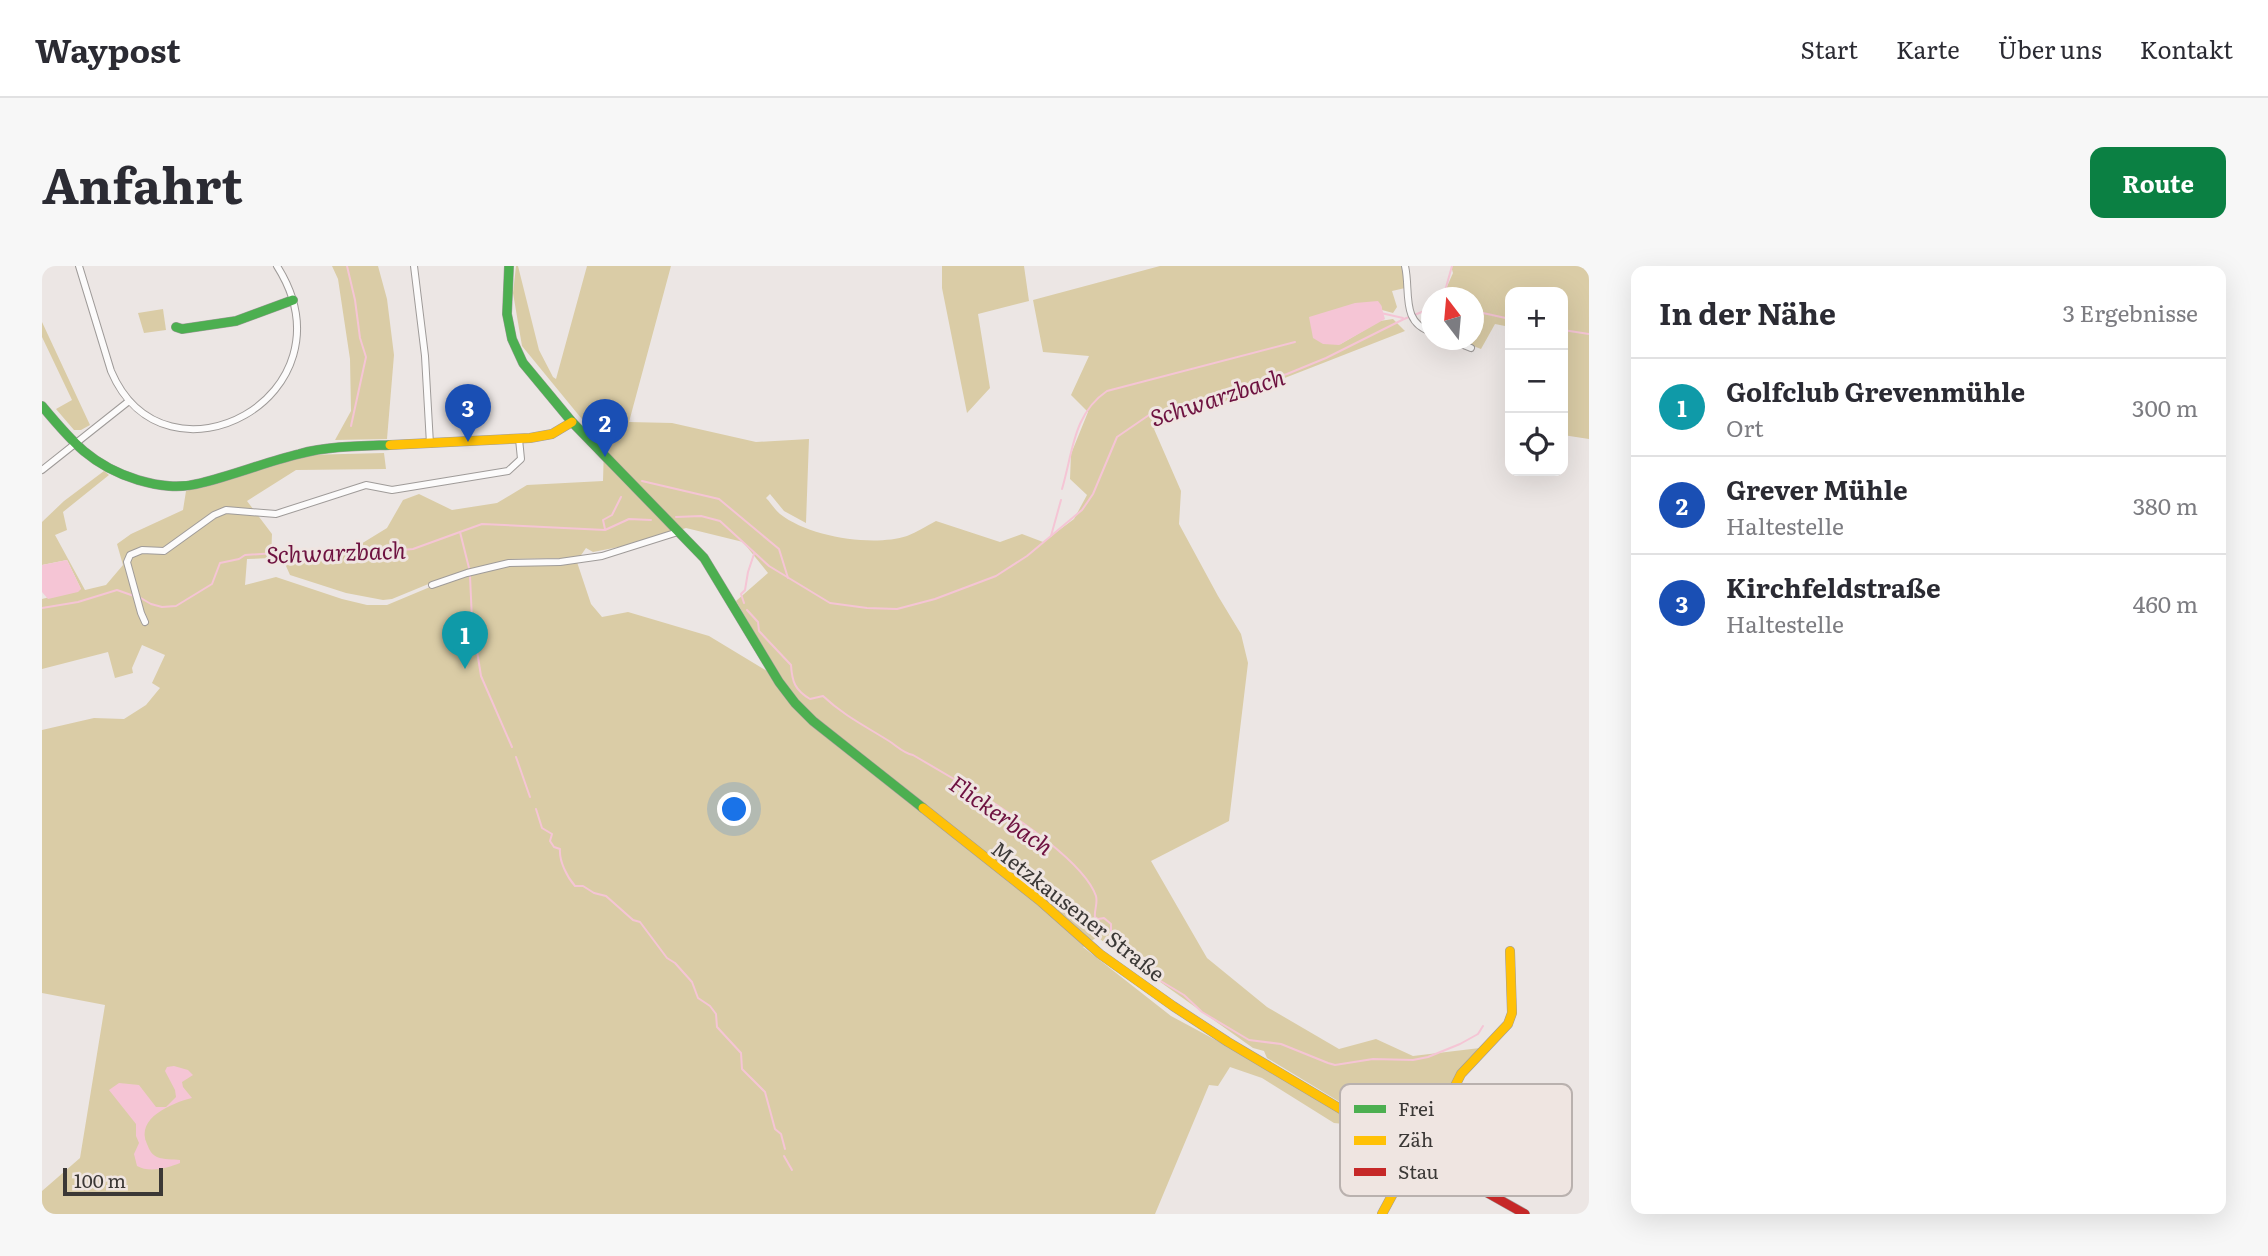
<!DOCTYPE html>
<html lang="de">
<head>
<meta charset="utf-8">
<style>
  :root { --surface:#fff; --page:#f7f7f7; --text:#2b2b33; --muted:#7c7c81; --line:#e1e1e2; --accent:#0b8043 }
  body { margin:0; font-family:Literata,serif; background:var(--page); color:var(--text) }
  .controls { position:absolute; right:21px; top:21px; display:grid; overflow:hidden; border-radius:14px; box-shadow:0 7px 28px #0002 }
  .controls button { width:63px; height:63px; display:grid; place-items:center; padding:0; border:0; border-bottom:2px solid var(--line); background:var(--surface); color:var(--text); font:35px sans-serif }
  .compass { position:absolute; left:1379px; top:21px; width:63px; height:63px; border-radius:50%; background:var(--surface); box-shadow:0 7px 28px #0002; rotate:344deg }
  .scale { position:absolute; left:21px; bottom:18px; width:100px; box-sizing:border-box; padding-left:7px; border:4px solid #3b3836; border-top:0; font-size:19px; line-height:24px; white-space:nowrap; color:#3b3836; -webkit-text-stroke:5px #efe5e1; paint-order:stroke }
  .you { position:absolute; left:693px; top:544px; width:24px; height:24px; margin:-18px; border:5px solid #fff; border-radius:50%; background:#1a73e8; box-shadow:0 0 0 10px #1a73e833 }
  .badge { display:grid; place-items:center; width:46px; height:46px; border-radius:50%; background:var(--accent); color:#fff; font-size:23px; font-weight:700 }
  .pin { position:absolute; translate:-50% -58px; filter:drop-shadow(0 2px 4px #0008) }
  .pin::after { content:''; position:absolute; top:37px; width:24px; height:21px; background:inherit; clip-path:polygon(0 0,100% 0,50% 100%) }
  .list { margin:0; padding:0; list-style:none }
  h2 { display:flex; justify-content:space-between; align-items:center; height:91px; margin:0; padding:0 28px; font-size:30px }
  h2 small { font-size:23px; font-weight:400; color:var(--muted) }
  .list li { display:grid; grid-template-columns:46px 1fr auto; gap:21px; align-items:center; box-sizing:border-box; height:98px; padding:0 28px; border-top:2px solid var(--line) }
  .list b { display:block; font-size:26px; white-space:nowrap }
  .list p { margin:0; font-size:23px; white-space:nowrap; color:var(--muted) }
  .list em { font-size:23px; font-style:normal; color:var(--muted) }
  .icon { flex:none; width:38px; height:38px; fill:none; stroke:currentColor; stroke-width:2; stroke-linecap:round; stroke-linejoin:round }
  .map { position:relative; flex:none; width:1547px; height:948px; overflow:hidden; border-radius:14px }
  header { display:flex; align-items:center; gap:42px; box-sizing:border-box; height:98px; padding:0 35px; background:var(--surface); border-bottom:2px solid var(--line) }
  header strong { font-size:33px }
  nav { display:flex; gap:38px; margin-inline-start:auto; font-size:24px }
  .intro { display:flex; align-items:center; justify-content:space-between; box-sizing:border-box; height:168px; padding:0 42px }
  h1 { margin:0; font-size:49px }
  .button { padding:18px 32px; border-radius:14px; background:var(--accent); color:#fff; font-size:24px; font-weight:700 }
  main { display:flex; gap:42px; padding:0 42px }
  aside { flex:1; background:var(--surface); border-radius:14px; box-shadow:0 7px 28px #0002 }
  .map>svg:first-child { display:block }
  .green { fill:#dacca6; fill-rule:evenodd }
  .water { fill:#f5c5d5 }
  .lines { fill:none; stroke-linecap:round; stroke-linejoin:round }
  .stream { stroke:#f5c5d5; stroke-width:2 }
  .street-casing { stroke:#9f9b99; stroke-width:8 }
  .fast-casing { stroke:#9f9b99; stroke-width:10 }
  .slow-casing { stroke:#9f9b99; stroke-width:10 }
  .jam-casing { stroke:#9f9b99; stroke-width:10 }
  .street { stroke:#fcfbfb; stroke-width:6 }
  .fast { stroke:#4caf50; stroke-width:9 }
  .slow { stroke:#ffc107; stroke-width:9 }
  .jam { stroke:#c62828; stroke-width:9 }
  .labels { text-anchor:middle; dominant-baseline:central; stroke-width:6; stroke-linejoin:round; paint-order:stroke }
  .street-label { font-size:21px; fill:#3b3836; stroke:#efe5e1 }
  .water-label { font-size:23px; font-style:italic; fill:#6e1240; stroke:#efe5e1 }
  .key { fill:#efe5e1; stroke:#b9b1ae; stroke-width:2 }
  .key-label { font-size:19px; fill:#3b3836 }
</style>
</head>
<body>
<header>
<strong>Waypost</strong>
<nav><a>Start</a><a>Karte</a><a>Über uns</a><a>Kontakt</a></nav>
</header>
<div class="intro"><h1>Anfahrt</h1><a class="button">Route</a></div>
<main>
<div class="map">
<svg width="1547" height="948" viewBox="0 0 1547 948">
  <rect width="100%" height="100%" fill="#ece6e4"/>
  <!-- green -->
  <g class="green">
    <path d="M 290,0 L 336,0 L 345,33 L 352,89 L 345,173 L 293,174 L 309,145 L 308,93 L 296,13 Z"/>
    <path d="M 474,0 L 476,0 L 497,84 L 511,111 L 514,113 L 545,0 L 629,0 L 587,156 L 630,157 L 714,176 L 767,173 L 764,257 L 742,245 L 728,228 L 724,232 C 729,237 733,244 738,248 C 767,271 831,281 865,270 C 875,266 884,260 894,255 L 958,276 L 980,268 L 1001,276 L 1032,253 L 1045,229 L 1028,213 L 1029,188 L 1046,146 L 1029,129 L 1047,90 L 1001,86 L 991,34 L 1118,0 L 1360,0 L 1363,22 L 1350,25 L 1355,41 L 1351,47 L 1340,44 L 1339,39 L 1297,79 L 1338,55 L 1351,53 L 1363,65 L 1112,163 L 1139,225 L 1137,258 L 1176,330 L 1199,368 L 1206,397 L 1187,555 L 1109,595 L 1165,692 L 1225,741 L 1297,783 L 1334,773 L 1371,790 L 1438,782 L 1416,806 L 1375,878 L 1369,879 L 1225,792 L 1222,785 L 1211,782 L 1055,671 L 1041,681 L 1129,750 L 1222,800 L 1321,860 L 1292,857 L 1220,812 L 1188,801 L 1176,820 L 1167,819 L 1113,948 L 0,948 L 0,925 L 38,892 L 63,739 L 0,727 L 0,464 L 52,452 L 82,453 L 104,439 L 118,422 L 110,417 L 123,389 L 100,379 L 90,402 L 91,407 L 73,412 L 66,386 L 0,403 L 0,333 L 39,323 L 25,294 L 0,299 L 0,256 L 22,235 L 62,205 L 67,209 L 21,246 L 25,264 L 13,269 L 43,324 L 64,319 L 81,299 L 75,278 L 89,268 L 141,244 L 144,225 L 263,189 L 342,187 L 344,203 L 254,204 L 205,235 L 230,268 L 229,292 L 205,293 L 203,319 L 234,311 L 300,333 L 325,339 L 345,339 L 431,303 L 401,312 L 350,333 L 341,334 L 304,327 L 248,309 L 240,291 L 232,286 L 294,286 L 314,281 L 345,262 L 361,234 L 377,228 L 410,244 L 455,237 L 485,219 L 561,215 L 562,180 L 480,80 L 471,27 ZM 644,262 L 701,276 L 726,307 L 694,335 L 740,414 L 667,370 L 586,346 L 560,351 L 549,338 L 534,293 L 466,293 L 537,292 L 544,282 L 551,286 L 592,278 Z"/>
    <path d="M 900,0 L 982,0 L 987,35 L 936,48 L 948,122 L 925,147 L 900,22 Z"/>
    <path d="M 1409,0 L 1547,0 L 1547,173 L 1521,169 L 1521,130 L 1524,119 L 1521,118 L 1521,26 L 1468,26 L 1468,61 L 1453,58 L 1439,83 L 1416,74 L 1432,74 L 1432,32 L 1400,32 L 1411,7 Z"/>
    <path d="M 121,43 L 124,64 L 102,67 L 96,47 Z"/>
    <path d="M 0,56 L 48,159 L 39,164 L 32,164 L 14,143 L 30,134 L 0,71 Z"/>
  </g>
  <!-- water -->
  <g class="water">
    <path d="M 1336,35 L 1339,39 L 1343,53 L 1297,79 L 1281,78 L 1271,72 L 1267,51 L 1313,37 Z"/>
    <path d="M 25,294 L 39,323 L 36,326 L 6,333 L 0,326 L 0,299 Z"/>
    <path d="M 132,800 L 146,804 L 151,809 L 140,816 L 141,821 L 150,832 C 130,837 93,852 105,878 C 107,883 109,888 115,891 C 122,894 131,893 138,894 L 138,897 C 126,902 107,907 95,900 L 92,888 L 97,877 L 94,870 L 94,858 L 67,824 L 77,817 L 97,819 L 114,841 L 124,841 L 134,831 L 133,824 L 123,805 L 125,801 Z"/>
  </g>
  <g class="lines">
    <!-- stream -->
    <g class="stream">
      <path d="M 305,0 L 313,34 L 318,72 L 324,91 L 309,160"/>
      <path d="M 1401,32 L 1410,0"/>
      <path d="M 1432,45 L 1468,53"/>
      <path d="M 1339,47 L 1361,52"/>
      <path d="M 1521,64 L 1547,68"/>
      <path d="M 600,215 L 677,233 L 737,283 L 746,312"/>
      <path d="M 1020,223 C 1031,186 1031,148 1065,125 L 1253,76"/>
      <path d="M 634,251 L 659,250 L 678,255 L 727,300 L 788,337 L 825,342 L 855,343 L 893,333 L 954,310 L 985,290 L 1040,244 L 1051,228 L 1075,171 L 1107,149 L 1245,108 L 1284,92 L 1362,53 L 1390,42"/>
      <path d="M 563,263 L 561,254 L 570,249 L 579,231"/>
      <path d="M 418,266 L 427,302"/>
      <path d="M 1009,270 L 1019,234"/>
      <path d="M 428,310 L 430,354 L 439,410 L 470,481"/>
      <path d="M 97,331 L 109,338 L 120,341 L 134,340 L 170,318 L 178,297 L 197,293 L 203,289 L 249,286 L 329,285 L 337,282 L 349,285 L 371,283 L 440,258 L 563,264 L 587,253 L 609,254"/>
      <path d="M 702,337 L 699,328 L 703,324 L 706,306 L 712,288"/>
      <path d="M 0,342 L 36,336 L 75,324 L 92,330"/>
      <path d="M 705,344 L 716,356 L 717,365 L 749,399 C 750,416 753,424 768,433 L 781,430 C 801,449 823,460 847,475 C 855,480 861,487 871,489 L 929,523 L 938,532 L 944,532 C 973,551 1042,596 1054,630 C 1056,638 1052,644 1053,651 L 1056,653 L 1062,652 L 1069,658 L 1069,666 L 1081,683 L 1117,714 L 1142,729 L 1160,746 L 1207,774 L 1239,778 L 1286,797 L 1293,799 L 1331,793 L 1371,794 L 1386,791 L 1418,778 L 1436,768 L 1441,760"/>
      <path d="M 474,491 L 488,531"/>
      <path d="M 494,543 L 500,562 L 510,568 L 508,575 L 512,581 L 518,583 C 517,595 525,611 533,620 L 541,620 L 552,627 L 564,630 L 591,654 L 598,656 L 625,692 L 633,697 L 650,716 L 656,732 L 668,740 L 674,748 L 675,761 L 699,787 L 700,803 L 723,826 L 733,863 L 739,868 L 743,883"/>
      <path d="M 742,890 L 750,904"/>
    </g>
    <!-- street casing -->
    <g class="street-casing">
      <g id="street">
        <path d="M 37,0 L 69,105 C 123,232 317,130 235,0"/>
        <path d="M 372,0 L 383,90 L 388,178"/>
        <path d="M 1363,0 C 1369,25 1358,57 1390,66"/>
        <path d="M 1409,74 L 1429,82"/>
        <path d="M 0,204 L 87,135"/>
        <path d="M 390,319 L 425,307 L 467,297 L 518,296 L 560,290 L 636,266"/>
        <path d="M 103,356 L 99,347 L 85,296 L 88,289 L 100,284 L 122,285 L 172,249 L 184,244 L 234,248 L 324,219 L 350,224 L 466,205 L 479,193 L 477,173"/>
      </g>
    </g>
    <!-- fast casing -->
    <g class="fast-casing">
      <g id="fast">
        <path d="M 467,0 L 465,48 L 470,73 L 481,97 L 530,156 L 662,292 L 737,416 L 753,437 L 771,455 L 881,542"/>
        <path d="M 134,61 L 140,63 L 194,55 L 251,34"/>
        <path d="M 0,140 C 30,176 50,200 96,214 C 117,220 137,223 159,217 C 192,209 224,196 257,188 C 286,180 318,180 348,179"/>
      </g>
    </g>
    <!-- slow casing -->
    <g class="slow-casing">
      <g id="slow">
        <path d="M 348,179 L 488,172 L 510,168 L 530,156"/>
        <path d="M 881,542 L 997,634 L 1058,688 L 1131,740 L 1186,776 L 1334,864"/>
        <path d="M 1340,948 L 1373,887 L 1399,848 L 1419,808 L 1466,758 L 1470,747 L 1468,685"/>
      </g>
    </g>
    <!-- jam casing -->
    <g class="jam-casing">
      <path id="jam" d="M 1334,864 L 1483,948"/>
    </g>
    <!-- street -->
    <use href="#street" class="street"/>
    <!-- fast -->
    <use href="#fast" class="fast"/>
    <!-- slow -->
    <use href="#slow" class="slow"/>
    <!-- jam -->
    <use href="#jam" class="jam"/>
  </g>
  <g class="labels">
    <!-- street labels -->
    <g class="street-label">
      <text transform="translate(1037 644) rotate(38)">Metzkausener Straße</text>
    </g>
    <!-- water labels -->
    <g class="water-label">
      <text transform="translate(1175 130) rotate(-18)">Schwarzbach</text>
      <text transform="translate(294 285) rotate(-2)">Schwarzbach</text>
      <text transform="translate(960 548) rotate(35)">Flickerbach</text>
    </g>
  </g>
  <!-- legend -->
  <rect x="1298" y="818" width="232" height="112" rx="10" class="key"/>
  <rect x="1312" y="839" width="32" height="8" fill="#4caf50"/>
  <rect x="1312" y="870" width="32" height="9" fill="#ffc107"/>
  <rect x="1312" y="902" width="32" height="8" fill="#c62828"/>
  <g class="key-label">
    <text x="1356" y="850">Frei</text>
    <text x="1356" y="881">Zäh</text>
    <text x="1356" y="913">Stau</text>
  </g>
</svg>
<div class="controls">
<button>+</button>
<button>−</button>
<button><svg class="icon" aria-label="locate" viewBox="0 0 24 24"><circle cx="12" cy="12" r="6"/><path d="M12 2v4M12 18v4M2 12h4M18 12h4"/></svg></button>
</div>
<svg class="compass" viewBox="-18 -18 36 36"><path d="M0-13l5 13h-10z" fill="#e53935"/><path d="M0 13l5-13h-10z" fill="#7c7c81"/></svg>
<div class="scale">100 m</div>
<div class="you"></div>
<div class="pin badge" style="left:423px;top:403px;background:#0f9aa8">1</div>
<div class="pin badge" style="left:563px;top:191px;background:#1a4fb4">2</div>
<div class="pin badge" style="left:426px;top:176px;background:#1a4fb4">3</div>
</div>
<aside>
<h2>In der Nähe<small>3 Ergebnisse</small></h2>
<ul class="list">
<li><span class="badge" style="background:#0f9aa8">1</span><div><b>Golfclub Grevenmühle</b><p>Ort</p></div><em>300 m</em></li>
<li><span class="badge" style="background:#1a4fb4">2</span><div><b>Grever Mühle</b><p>Haltestelle</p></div><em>380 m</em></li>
<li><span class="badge" style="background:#1a4fb4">3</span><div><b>Kirchfeldstraße</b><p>Haltestelle</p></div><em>460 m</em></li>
</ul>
</aside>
</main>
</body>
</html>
